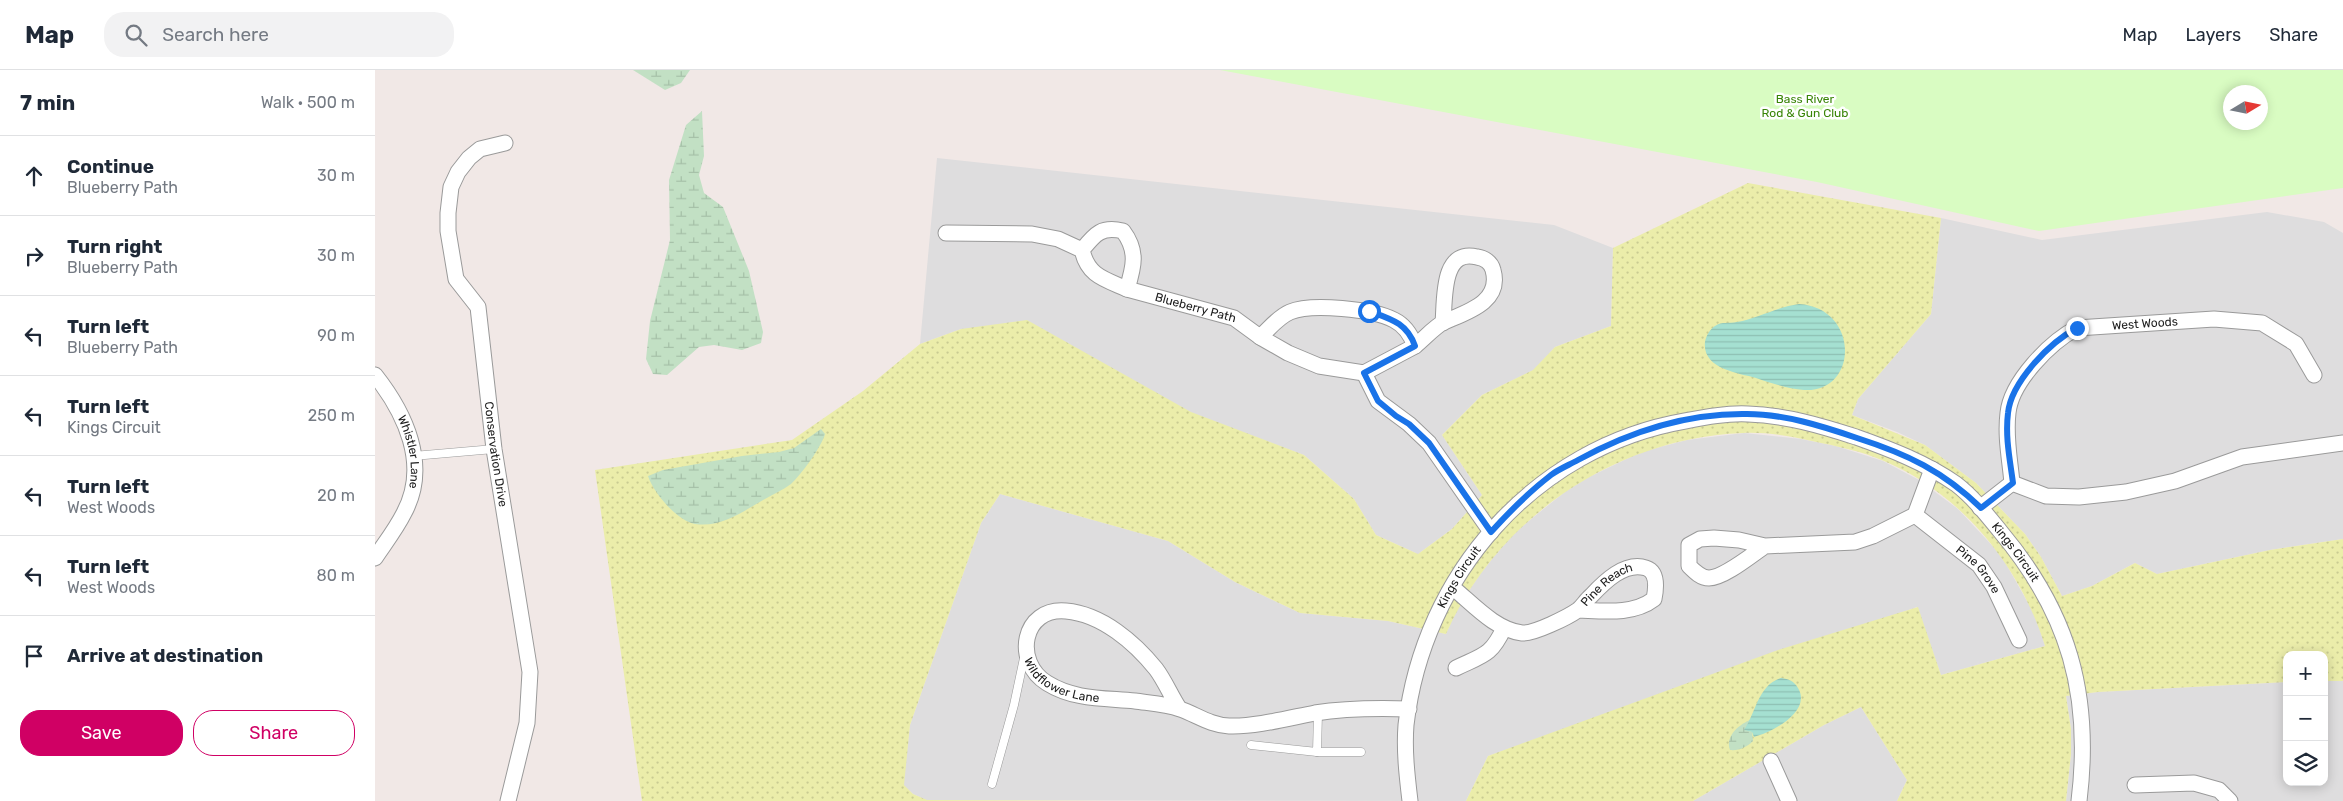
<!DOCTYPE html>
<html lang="en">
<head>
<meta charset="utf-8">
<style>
  :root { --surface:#fff; --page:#f2f2f3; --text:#1f2937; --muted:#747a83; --line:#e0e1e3; --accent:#d00064 }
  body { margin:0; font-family:Rubik,sans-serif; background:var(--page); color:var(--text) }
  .controls { position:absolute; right:15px; bottom:15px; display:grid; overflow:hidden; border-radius:10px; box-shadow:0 2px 12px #0003 }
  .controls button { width:45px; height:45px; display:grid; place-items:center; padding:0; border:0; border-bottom:1px solid var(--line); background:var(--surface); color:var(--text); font:25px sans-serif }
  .compass { position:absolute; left:1848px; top:15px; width:45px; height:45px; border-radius:50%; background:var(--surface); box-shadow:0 2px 12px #0003; rotate:80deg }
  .stop { position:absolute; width:15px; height:15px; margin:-11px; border:4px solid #1a73e8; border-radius:50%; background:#fff }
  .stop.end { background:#1a73e8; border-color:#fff; box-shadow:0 1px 5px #0008 }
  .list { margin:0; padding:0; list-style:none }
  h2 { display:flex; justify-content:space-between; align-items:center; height:65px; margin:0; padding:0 20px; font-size:21px }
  h2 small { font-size:16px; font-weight:400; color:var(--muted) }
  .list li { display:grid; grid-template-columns:32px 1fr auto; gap:15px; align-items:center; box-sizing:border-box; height:80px; padding:0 20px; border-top:1px solid var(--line) }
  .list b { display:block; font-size:19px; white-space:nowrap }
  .list p { margin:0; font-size:16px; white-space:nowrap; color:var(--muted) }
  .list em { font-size:16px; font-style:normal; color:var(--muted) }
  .actions { display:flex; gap:10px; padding:15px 20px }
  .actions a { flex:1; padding:11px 0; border:1px solid var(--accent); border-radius:20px; text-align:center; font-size:18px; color:var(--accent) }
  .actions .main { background:var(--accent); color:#fff }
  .icon { flex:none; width:28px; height:28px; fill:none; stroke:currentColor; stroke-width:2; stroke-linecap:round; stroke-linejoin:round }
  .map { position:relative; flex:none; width:1968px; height:731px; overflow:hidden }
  header { display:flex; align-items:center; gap:30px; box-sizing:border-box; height:70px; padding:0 25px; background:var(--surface); border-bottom:1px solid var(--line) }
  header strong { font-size:24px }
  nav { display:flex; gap:28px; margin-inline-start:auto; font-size:18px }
  .search { width:350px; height:45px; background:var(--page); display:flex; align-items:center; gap:12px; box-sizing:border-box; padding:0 18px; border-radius:20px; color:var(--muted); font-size:19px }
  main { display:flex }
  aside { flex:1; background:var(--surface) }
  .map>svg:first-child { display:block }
  .residential { fill:#deddde }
  .grass { fill:url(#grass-dots) }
  .wetland { fill:url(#wetland-marsh) }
  .park { fill:#d9fcc2; fill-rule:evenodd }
  .water { fill:url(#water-rules) }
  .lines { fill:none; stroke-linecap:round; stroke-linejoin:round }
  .lane-casing { stroke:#9a9a9a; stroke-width:9 }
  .street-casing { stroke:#9a9a9a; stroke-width:17 }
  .lane { stroke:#fff; stroke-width:8 }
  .street { stroke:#fff; stroke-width:15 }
  .route { stroke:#1a73e8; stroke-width:6 }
  .labels { text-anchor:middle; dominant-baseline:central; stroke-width:5; stroke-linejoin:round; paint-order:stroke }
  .park-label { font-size:12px; fill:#398507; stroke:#fff }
  .street-label { font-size:12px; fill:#202020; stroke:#fff }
</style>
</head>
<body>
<header>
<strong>Map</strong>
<div class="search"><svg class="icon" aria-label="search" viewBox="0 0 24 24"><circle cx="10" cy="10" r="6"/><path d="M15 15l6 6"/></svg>Search here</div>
<nav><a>Map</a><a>Layers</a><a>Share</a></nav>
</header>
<main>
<aside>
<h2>7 min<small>Walk · 500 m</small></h2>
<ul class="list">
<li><svg class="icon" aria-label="ahead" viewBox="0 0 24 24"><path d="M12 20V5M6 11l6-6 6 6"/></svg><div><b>Continue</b><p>Blueberry Path</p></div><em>30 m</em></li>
<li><svg class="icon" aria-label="right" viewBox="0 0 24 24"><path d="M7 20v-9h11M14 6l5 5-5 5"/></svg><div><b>Turn right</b><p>Blueberry Path</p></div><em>30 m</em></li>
<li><svg class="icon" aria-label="left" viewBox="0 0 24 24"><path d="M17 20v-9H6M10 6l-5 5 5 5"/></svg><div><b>Turn left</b><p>Blueberry Path</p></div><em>90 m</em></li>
<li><svg class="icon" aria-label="left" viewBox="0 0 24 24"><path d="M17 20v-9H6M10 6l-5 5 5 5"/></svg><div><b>Turn left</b><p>Kings Circuit</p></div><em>250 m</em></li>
<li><svg class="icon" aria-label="left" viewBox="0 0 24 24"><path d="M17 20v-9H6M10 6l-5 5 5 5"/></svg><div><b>Turn left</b><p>West Woods</p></div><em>20 m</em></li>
<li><svg class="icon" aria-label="left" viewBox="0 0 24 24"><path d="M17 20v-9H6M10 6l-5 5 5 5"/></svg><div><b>Turn left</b><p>West Woods</p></div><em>80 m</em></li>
<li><svg class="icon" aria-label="arrive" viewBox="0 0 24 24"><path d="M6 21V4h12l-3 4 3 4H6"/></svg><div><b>Arrive at destination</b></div></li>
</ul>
<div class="actions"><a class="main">Save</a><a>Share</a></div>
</aside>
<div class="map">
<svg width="1968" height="731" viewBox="0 0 1968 731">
  <defs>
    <pattern id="grass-dots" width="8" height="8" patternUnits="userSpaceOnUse" patternTransform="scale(1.25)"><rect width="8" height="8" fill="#ebedaa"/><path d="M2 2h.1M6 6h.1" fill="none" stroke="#c9cb92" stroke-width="1.8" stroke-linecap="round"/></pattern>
    <pattern id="wetland-marsh" width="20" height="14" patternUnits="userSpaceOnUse" patternTransform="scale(1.25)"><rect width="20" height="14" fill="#c2e0c4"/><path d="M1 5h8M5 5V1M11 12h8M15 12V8" fill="none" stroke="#a6c0a8"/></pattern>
    <pattern id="water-rules" width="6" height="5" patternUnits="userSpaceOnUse" patternTransform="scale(1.25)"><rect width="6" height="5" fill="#a5e0d1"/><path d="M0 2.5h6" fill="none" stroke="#8ec0b3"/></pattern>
  </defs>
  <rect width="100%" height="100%" fill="#f1e8e6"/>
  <!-- residential -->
  <g class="residential">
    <path d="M 562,88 L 1179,155 L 1238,178 L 1236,256 L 1180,277 L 1159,300 L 1107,325 L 1067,365 L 1107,425 L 1077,459 L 1043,484 L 1001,465 L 979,429 L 929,385 L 586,259 L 545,274 Z"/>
    <path d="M 1892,142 L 1949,152 L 1968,163 L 1968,469 L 1895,480 L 1782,504 L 1760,493 L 1717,516 L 1687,526 L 1666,487 L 1650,464 L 1601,413 L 1550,375 L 1522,362 L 1477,345 L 1483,329 L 1556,244 L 1566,148 L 1667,170 Z"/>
    <path d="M 1369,363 L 1426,369 L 1461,376 L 1508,391 L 1544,410 L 1583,439 L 1626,485 L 1661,547 L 1670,576 L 1566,605 L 1542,537 L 1113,686 L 1091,731 L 551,730 L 538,724 L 528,715 L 535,655 L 606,453 L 625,424 L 793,471 L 860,512 L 925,543 L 1013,551 L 1071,564 L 1081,541 L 1103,507 L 1121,484 L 1140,462 L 1191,421 L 1212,408 L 1266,382 L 1312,370 Z"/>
    <path d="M 1949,611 L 1968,611 L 1968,731 L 1691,731 L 1696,684 L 1696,659 L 1691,626 L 1723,622 L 1912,612 L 1912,712 L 1949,712 Z"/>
    <path d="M 1486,637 L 1532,710 L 1522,731 L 1318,731 L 1449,655 Z"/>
  </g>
  <!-- grass -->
  <path class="grass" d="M 1373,113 L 1566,148 L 1556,244 L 1483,329 L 1477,345 L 1550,375 L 1601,413 L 1650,464 L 1666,487 L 1687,526 L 1717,516 L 1760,493 L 1782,504 L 1895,480 L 1968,469 L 1968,611 L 1949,611 L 1949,585 L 1912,585 L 1912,612 L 1723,622 L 1691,626 L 1696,659 L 1696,684 L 1691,731 L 1522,731 L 1532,710 L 1486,637 L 1449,655 L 1318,731 L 1091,731 L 1113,686 L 1403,580 L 1543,537 L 1566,605 L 1670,576 C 1645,496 1587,424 1509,391 C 1486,381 1461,376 1437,371 C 1415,366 1391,362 1368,363 C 1241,368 1123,447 1071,564 L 1013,551 L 925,543 L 860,512 L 793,471 L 625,424 L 606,453 L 535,655 L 529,715 L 538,724 L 552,730 L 733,731 L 267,731 L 220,400 L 417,370 L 488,321 L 545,274 L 586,259 L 652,250 L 816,342 L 929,385 L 979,429 L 1001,465 L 1043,484 L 1077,459 L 1107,425 L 1067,365 L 1107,325 L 1158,300 L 1180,277 L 1236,256 L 1238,178 Z"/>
  <!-- wetland -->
  <g class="wetland">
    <path d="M 258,0 L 315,0 L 306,13 L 290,20 Z"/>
    <path d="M 327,41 L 329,86 L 324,105 L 329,123 L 348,137 L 374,201 L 388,262 L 386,273 L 367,280 L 339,275 L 324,277 L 292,305 L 278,304 L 271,289 L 275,251 L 295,170 L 294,110 L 311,55 Z"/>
    <path d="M 446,359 L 450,364 C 447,376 426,405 416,414 C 408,420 398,424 390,429 C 368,441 347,458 320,454 C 302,451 278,422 273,406 L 288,400 L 367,386 L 404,382 L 419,378 Z"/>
    <path d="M 1377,649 L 1370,660 L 1377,662 L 1378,671 C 1372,677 1364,681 1355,680 C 1350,665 1365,654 1377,649 Z"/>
  </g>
  <!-- park -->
  <path class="park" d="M 845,0 L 1968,0 L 1968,118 L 1664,161 L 1442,112 ZM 1856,22 L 1886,22 L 1886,52 L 1856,52 Z"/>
  <!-- water -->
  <g class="water">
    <path d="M 1424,234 C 1485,238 1484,323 1429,320 C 1413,319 1396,313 1381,308 C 1363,303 1327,299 1330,272 C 1331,266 1335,259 1340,256 C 1347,251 1354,254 1362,252 C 1383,248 1402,237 1424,234 Z"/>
    <path d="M 1406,608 C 1414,609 1419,611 1423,618 C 1437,641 1398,662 1379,667 L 1377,662 L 1369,660 C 1381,643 1383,615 1406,608 Z"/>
  </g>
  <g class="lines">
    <!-- lane casing -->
    <g class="lane-casing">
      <g id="lane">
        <path d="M 38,386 L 119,379"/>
        <path d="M 876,675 L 942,682 L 943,643"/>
        <path d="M 942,682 L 986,682"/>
        <path d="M 617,714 L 639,635 L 649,588"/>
      </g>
    </g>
    <!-- street casing -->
    <g class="street-casing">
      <g id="street">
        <path id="s1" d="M 130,73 L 105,79 L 94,88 L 83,102 L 76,117 L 73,143 L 73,161 L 81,209 L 103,237 L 119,379 L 155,602 L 152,653 L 133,731"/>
        <path d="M 571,163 L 657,164 L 683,169 L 707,180 C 713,206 729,209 752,219 C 759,196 763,181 748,161 C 726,156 720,164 707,180"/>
        <path id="s2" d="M 752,219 L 859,248 L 885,267 C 894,259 903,247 915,242 C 936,233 998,239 1019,250 C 1029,255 1036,265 1040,276 C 1049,269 1059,257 1069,252 C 1092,242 1127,232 1118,200 C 1116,192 1109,188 1102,187 C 1066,178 1070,230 1068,253"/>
        <path d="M 885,267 L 913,283 L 944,296 L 989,303 L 1040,276"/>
        <path d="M 989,303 L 1003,331 L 1034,354 L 1054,373 L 1116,462"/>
        <path id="s3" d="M 0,305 C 30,343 55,395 29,443 C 21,459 10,473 0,488"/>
        <path id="s4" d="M 1637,413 C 1635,390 1630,367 1633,343 C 1636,312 1675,272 1702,258 L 1839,249 L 1887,253 L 1921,274 L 1939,305"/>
        <path d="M 1605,438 L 1637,413 L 1671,426 L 1704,427 L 1751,422 L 1800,411 L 1867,387 L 1968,373"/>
        <path id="s5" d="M 1540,445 L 1604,495 L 1619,517 L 1644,570"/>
        <path d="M 1390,476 C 1378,484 1349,508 1334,508 C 1326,508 1320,502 1314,496 L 1314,475 L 1325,469 L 1339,468 L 1364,470 L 1390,476 L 1480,472 L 1498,466 L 1540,445 L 1557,399"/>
        <path id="s6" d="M 1077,517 C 1097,533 1120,560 1147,563 C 1159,564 1193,547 1203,540 C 1208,536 1211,530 1216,526 C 1229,512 1250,491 1271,498 C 1283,502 1281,519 1279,529 C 1258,545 1229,541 1204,540"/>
        <path d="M 1081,598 C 1108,585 1116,586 1129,558"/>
        <path id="s7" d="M 804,638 C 796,626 790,611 781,599 C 760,573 727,544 691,541 C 647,537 638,592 672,613 C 699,630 730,628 760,631 C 774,633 792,634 805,639 C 822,645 835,655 854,656 C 880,657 914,648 940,643 C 972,638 1003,638 1034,639"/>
        <path d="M 1396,691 L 1414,731"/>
        <path d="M 1760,715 L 1819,713 L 1844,720 L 1855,731"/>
        <path id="s8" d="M 1035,731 C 1032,706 1029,680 1031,655 C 1048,505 1160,377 1310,351 C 1331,347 1352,343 1373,344 C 1410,345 1447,356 1481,367 C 1515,379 1551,393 1581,414 C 1598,427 1612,445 1625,461 C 1694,543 1717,625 1704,731"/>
      </g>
    </g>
    <!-- lane -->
    <use href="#lane" class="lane"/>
    <!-- street -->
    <use href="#street" class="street"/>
  </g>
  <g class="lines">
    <!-- route -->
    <path class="route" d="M 994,241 C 1016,249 1032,253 1040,276 L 989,303 L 1003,331 L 1021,346 L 1034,354 L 1054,373 L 1116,462 C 1135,441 1154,422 1176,405 C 1184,399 1194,395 1203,390 C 1254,362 1313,343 1372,344 C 1409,344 1447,356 1482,368 C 1532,384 1568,401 1606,438 L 1638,413 C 1635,390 1630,367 1633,343 C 1636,312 1675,272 1702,258"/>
  </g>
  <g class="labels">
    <!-- park labels -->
    <g class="park-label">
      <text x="1430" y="29">Bass River<tspan x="1430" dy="14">Rod &amp; Gun Club</tspan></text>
    </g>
    <!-- street labels -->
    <g class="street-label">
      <text stroke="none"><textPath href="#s2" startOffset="71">Blueberry Path</textPath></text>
      <text stroke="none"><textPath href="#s4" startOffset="251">West Woods</textPath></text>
      <text stroke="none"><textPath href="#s3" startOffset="86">Whistler Lane</textPath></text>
      <text stroke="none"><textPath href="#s1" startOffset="351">Conservation Drive</textPath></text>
      <text stroke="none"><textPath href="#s8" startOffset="894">Kings Circuit</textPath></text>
      <text stroke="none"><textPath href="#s5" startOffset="84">Pine Grove</textPath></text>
      <text stroke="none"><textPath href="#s8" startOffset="235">Kings Circuit</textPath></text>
      <text stroke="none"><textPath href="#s6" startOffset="185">Pine Reach</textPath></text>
      <text stroke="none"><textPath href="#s7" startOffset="271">Wildflower Lane</textPath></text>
    </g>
  </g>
</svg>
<div class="controls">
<button>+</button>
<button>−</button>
<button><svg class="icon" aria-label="layers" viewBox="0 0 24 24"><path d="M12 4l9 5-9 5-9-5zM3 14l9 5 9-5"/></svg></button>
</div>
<svg class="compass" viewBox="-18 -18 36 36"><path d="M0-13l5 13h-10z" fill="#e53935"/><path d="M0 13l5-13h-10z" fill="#747a83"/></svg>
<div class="stop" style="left:994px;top:241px"></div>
<div class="stop end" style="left:1702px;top:258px"></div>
</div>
</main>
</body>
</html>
